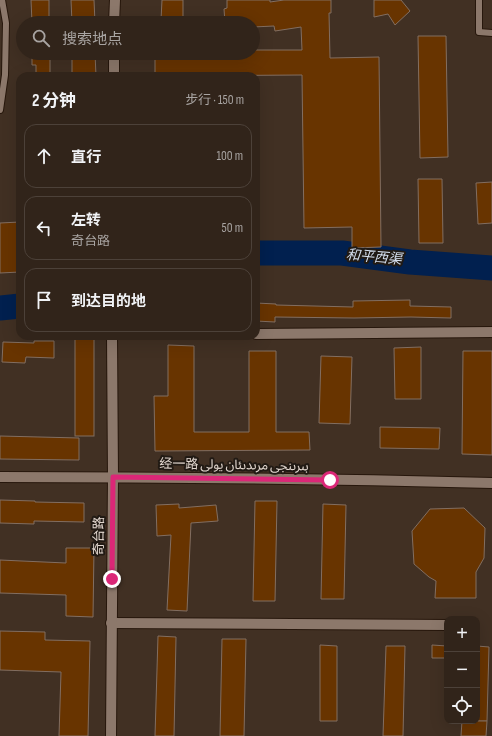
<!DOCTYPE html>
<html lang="zh">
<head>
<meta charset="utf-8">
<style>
  :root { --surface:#31241a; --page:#392c23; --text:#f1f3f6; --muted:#a8a4a2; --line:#4c4139 }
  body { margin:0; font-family:"Sofia Sans Condensed","Noto Sans Arabic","Noto Sans SC",sans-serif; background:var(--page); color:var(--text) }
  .controls { position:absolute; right:12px; bottom:12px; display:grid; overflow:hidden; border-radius:8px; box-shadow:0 4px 16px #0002 }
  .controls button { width:36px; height:36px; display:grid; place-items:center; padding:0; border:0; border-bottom:1px solid var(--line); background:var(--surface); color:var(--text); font:20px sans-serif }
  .stop { position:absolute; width:12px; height:12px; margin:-9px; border:3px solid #db2777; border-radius:50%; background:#fff }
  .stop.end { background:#db2777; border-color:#fff; box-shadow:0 1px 4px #0008 }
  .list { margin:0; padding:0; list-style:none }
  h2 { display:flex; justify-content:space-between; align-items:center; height:52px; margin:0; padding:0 16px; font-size:17px }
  h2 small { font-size:13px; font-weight:400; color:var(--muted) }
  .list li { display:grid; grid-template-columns:26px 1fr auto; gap:12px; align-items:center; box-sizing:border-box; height:64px; margin:0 8px 8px; padding:0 8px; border:1px solid var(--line); border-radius:12px }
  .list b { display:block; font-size:15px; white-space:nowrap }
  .list p { margin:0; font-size:13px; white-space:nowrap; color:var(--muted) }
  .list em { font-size:13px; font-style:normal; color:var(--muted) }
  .icon { flex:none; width:22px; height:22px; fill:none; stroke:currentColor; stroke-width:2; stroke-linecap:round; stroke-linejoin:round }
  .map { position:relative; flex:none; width:492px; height:736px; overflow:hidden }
  .search { position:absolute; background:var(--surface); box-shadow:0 4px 16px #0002; left:16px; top:16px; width:244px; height:44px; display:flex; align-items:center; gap:10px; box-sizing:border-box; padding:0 14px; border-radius:22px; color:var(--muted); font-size:15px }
  .panel { position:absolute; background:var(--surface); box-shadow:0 4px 16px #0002; left:16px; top:72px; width:244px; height:268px; border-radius:12px }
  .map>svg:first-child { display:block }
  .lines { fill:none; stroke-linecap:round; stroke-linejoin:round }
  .river { stroke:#01204f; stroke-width:25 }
  .building { fill:#683400; stroke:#826e61 }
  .service-casing { stroke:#27170c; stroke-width:8 }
  .minor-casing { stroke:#27170c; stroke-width:12 }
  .tertiary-casing { stroke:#27170c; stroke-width:12 }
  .service { stroke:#8c786b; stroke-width:6 }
  .minor { stroke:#8c786b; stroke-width:10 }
  .tertiary { stroke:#8c786b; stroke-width:10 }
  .route { stroke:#db2777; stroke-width:5 }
  .labels { text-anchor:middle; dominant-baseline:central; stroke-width:4; stroke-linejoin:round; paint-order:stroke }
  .street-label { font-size:13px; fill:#e2d7cf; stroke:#211a14 }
  .water-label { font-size:14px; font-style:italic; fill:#d4dfef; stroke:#211a14 }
</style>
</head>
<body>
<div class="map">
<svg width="492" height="736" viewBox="0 0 492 736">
  <rect width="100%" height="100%" fill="#413023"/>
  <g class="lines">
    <!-- river -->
    <g class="river">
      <path d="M 256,253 L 342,253 L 410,262 L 492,268"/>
      <path d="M 0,308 L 20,306"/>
    </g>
  </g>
  <!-- building -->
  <g class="building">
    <path d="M 31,0 L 49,0 L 49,23 L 32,23 Z"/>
    <path d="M 71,0 L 94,0 L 95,23 L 72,23 Z"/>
    <path d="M 162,0 L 183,0 L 183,20 L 161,20 Z"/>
    <path d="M 227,0 L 270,0 L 270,2 L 284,0 L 331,0 L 331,13 L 329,13 L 330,58 L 379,57 L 381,247 L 352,248 L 352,227 L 304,228 L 302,75 L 155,76 L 155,53 L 253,53 L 253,50 L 302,50 L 301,27 L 275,31 L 274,26 L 253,27 L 253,23 L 225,23 L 224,9 L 227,8 Z"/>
    <path d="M 374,0 L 401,0 L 410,11 L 395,25 L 388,14 L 374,17 Z"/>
    <path d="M 418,36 L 446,36 L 448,157 L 420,158 Z"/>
    <path d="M 32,53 L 50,53 L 50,76 L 36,76 L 36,65 L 32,65 Z"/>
    <path d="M 72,53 L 95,53 L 96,76 L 72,76 Z"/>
    <path d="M 418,179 L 442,179 L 443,243 L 419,243 Z"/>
    <path d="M 492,182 L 492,223 L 478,224 L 476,183 Z"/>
    <path d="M 20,222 L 20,272 L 0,273 L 0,223 Z"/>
    <path d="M 410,300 L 410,306 L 451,307 L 451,318 L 411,317 L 354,318 L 275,317 L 275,322 L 256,321 L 256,303 L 276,304 L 276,305 L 353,307 L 353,301 Z"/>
    <rect x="75" y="336" width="19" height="100"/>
    <path d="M 34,341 L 54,341 L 54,358 L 26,357 L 25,363 L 2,362 L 3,342 L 34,343 Z"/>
    <path d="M 168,345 L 194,346 L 194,432 L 249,432 L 249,351 L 276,351 L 276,432 L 309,432 L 310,450 L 155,451 L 154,396 L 168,396 Z"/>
    <path d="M 421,347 L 421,399 L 395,399 L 394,348 Z"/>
    <path d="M 463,351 L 492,351 L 492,455 L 462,454 Z"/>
    <path d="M 321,356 L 352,357 L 350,424 L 319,423 Z"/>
    <path d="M 380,427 L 440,428 L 439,449 L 380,448 Z"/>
    <path d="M 0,436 L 79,438 L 79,460 L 0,459 Z"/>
    <path d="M 0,500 L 35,501 L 35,502 L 84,503 L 84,522 L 34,521 L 34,524 L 0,523 Z"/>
    <path d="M 255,501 L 277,501 L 275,601 L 253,601 Z"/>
    <path d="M 179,504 L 179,508 L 216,505 L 218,521 L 191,523 L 187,611 L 167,610 L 171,535 L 157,536 L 156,505 Z"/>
    <path d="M 323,504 L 346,505 L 344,599 L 321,599 Z"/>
    <path d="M 464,508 L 485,528 L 484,558 L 476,572 L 476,598 L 435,598 L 436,581 L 429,577 L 414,564 L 412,531 L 430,509 Z"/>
    <path d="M 66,548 L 94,548 L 93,617 L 66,616 L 66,595 L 0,593 L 0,560 L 66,563 Z"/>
    <path d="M 0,631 L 45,632 L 45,640 L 90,641 L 88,736 L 59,736 L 61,672 L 0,670 Z"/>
    <path d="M 158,636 L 176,637 L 174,736 L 155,736 Z"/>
    <path d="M 222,639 L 246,639 L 244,736 L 220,736 Z"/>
    <path d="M 320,645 L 337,646 L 337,721 L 320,721 Z"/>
    <path d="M 432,645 L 447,646 L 447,658 L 432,658 Z"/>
    <path d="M 386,646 L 405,646 L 403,736 L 383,736 Z"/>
    <path d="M 477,646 L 489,647 L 487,721 L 477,721 Z"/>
    <path d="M 462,721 L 487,721 L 486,736 L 461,736 Z"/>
  </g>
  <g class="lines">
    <!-- service casing -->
    <g class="service-casing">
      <g id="service">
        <path d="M 479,0 L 479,32 L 492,33"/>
        <path d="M 0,110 L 5,75 L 6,23 L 2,0"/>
      </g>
    </g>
    <!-- minor casing -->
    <g class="minor-casing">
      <g id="minor">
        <path d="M 256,334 L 492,332"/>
        <path d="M 0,477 C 164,477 328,479 492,483"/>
        <path d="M 111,623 L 447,625"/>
      </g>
    </g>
    <!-- tertiary casing -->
    <g class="tertiary-casing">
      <g id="tertiary">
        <path d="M 114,23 L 115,0"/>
        <path d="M 114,76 L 114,53"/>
        <path d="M 111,736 L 113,477 L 112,336"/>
      </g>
    </g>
    <!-- service -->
    <use href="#service" class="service"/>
    <!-- minor -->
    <use href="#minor" class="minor"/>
    <!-- tertiary -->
    <use href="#tertiary" class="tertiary"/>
  </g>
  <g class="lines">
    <!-- route -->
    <path class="route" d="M 112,579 L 113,477 L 330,480"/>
  </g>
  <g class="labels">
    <!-- street labels -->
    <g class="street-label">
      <text transform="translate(234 465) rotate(1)">经一路 بىرىنجى مرىدىئان يولى</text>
      <text transform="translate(99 536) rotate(-89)">奇台路</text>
    </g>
    <!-- water labels -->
    <g class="water-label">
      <text transform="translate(374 257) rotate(5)">和平西渠</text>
    </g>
  </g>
</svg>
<div class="controls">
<button>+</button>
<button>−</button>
<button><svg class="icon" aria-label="locate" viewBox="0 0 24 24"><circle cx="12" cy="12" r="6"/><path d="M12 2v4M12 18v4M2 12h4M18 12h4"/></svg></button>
</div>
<div class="stop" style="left:330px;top:480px"></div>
<div class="stop end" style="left:112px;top:579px"></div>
<div class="search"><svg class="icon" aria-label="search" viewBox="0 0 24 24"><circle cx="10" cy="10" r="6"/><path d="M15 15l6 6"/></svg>搜索地点</div>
<section class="panel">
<h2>2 分钟<small>步行 · 150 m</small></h2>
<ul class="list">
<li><svg class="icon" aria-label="ahead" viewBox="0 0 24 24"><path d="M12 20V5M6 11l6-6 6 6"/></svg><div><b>直行</b></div><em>100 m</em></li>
<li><svg class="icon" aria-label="left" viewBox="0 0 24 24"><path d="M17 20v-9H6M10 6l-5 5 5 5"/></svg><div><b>左转</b><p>奇台路</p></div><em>50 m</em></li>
<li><svg class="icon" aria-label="arrive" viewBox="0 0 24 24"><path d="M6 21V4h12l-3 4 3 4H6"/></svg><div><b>到达目的地</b></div></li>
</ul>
</section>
</div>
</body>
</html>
